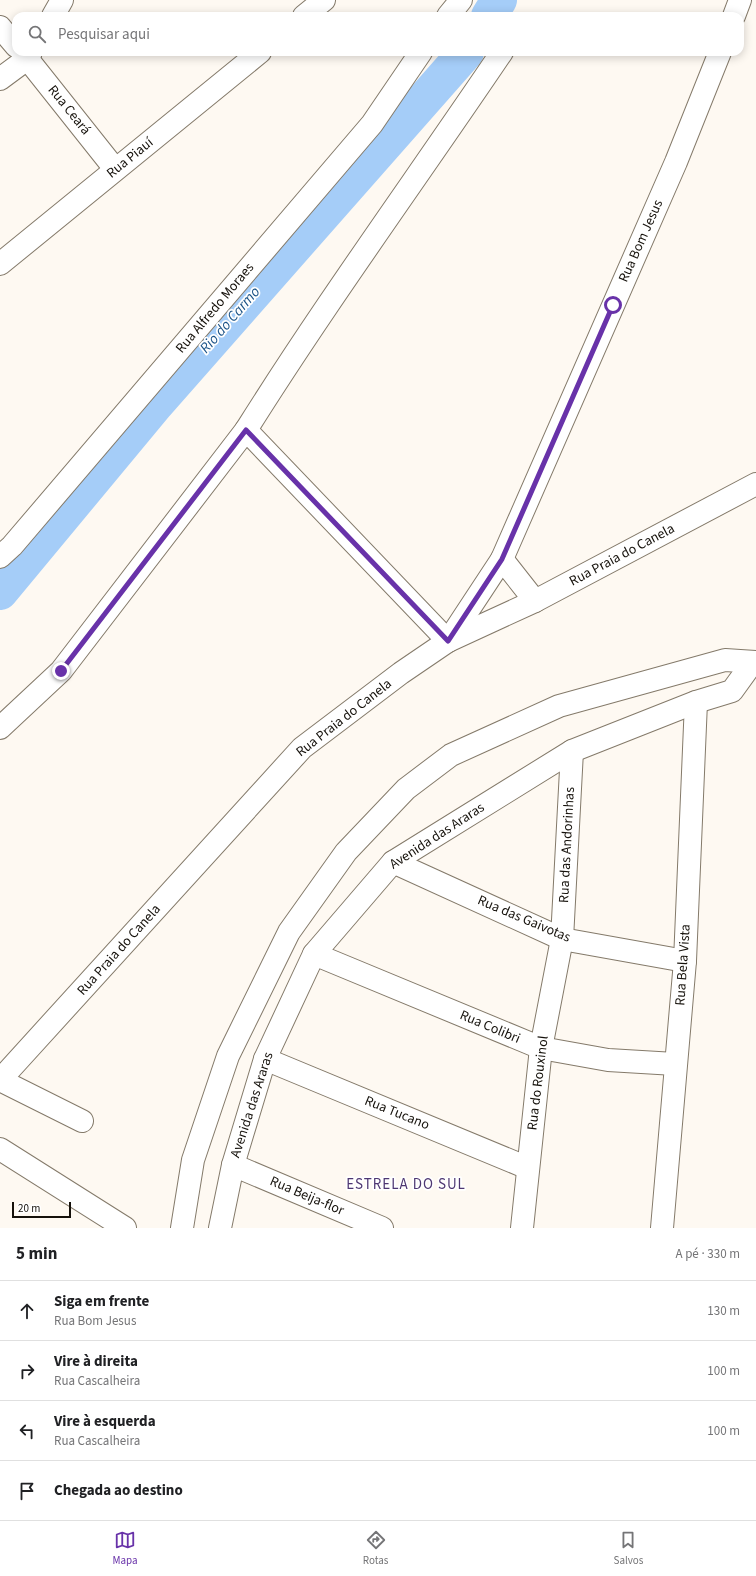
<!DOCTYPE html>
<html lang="pt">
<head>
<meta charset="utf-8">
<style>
  :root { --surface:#fff; --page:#f6f6f6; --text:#202124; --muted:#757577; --line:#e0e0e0; --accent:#6832a9 }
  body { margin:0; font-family:"Source Sans 3",sans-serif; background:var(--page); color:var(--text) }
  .scale { position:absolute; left:12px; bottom:10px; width:59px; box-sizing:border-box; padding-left:4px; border:2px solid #15110b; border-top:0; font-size:11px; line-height:14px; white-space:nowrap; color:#15110b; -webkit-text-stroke:3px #fff; paint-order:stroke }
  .stop { position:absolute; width:12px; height:12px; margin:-9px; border:3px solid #6832a9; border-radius:50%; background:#fff }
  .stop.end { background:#6832a9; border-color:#fff; box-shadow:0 1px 4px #0008 }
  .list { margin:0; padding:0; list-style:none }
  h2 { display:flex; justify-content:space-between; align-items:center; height:52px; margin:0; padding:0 16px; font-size:17px }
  h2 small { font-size:13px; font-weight:400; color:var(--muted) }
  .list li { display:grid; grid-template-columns:26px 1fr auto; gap:12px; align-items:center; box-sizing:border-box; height:60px; padding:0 16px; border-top:1px solid var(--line) }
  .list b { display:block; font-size:15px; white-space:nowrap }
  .list p { margin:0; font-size:13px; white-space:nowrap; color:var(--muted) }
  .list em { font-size:13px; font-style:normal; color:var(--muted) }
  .icon { flex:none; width:22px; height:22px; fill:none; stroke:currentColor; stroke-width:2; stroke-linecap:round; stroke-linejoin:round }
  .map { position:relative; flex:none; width:756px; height:1228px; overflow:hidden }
  .search { position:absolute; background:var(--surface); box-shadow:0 2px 10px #0003; left:12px; right:12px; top:12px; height:44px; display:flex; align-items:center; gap:10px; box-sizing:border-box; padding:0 14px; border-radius:12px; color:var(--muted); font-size:15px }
  .sheet { height:292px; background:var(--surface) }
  nav { display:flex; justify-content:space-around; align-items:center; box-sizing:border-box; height:56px; border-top:1px solid var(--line); background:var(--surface); font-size:11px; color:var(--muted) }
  nav a { display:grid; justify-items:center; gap:2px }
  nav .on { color:var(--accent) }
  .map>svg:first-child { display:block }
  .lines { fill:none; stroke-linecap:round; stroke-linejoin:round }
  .river { stroke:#a5cdf8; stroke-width:36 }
  .minor-casing { stroke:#847a6a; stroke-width:24 }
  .minor { stroke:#fff; stroke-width:22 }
  .route { stroke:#6832a9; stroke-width:5 }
  .labels { text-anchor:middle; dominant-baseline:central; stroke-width:3.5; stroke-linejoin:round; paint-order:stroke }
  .street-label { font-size:14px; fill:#15110b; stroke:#fff }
  .water-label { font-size:15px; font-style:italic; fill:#1b5387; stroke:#fff }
  .neighbourhood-label { font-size:15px; letter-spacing:1px; fill:#4d3672; stroke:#fff }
</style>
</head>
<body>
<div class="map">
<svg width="756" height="1228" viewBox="0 0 756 1228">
  <rect width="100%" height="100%" fill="#fef9f2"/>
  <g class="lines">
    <!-- river -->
    <g class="river">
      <path d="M 489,16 L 499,0"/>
      <path d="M 0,592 L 156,404 L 466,52"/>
    </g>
    <!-- minor casing -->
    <g class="minor-casing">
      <g id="minor">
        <path d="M 53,16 L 62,0"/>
        <path d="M 304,16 L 324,0"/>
        <path d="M 448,16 L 461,0"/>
        <path d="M 734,16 L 740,0"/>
        <path d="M 0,27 L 16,46"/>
        <path d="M 22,52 L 115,169"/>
        <path d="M 0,79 L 27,59 L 31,52"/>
        <path d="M 0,264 L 260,52"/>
        <path d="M 246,430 C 327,301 417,178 502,52"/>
        <path d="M 0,557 L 12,546 L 372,124 L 421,52"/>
        <path d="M 502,559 L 535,601"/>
        <path d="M 448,641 L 502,559 L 676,162 L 720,52"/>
        <path d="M 0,728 L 61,671 L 246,430 L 448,641"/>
        <path d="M 393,862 L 562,939 L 685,961"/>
        <path d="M 314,954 L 541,1048 L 608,1060 L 675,1064"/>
        <path d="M 265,1059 L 528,1168"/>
        <path d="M 0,1080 L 302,748 L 401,673 L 448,641 L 535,601 L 756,484"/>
        <path d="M 0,1080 L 82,1121"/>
        <path d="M 0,1149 L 125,1228"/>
        <path d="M 233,1165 L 382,1228"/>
        <path d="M 182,1228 L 193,1160 L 228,1056 L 289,932 L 346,852 L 406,789 L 451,755 L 559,706 L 725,660 L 756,662"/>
        <path d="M 220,1228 L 233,1165 L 265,1059 L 314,954 L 393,862 L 572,751 L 696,702 L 732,691 L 753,662"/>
        <path d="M 522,1228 L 541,1048 L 562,939 L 572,751"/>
        <path d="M 662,1228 L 685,961 L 696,702"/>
      </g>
    </g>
    <!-- minor -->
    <use href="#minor" class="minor"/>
  </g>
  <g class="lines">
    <!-- route -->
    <path class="route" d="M 61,671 L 246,430 L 448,641 L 502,559 L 613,305"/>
  </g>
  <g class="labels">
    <!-- street labels -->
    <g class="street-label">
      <text transform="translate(69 110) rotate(51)">Rua Ceará</text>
      <text transform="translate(130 158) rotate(-39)">Rua Piauí</text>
      <text transform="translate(641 241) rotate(-66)">Rua Bom Jesus</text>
      <text transform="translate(215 308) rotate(-50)">Rua Alfredo Moraes</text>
      <text transform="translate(622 555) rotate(-28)">Rua Praia do Canela</text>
      <text transform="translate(344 718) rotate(-38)">Rua Praia do Canela</text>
      <text transform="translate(437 836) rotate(-33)">Avenida das Araras</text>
      <text transform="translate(567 845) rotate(-87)">Rua das Andorinhas</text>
      <text transform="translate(524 919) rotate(23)">Rua das Gaivotas</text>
      <text transform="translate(119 950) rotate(-48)">Rua Praia do Canela</text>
      <text transform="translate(683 965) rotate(-86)">Rua Bela Vista</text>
      <text transform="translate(490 1027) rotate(23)">Rua Colibri</text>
      <text transform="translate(538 1083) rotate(-83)">Rua do Rouxinol</text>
      <text transform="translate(252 1105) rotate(-72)">Avenida das Araras</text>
      <text transform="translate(397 1113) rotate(22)">Rua Tucano</text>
      <text transform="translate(307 1196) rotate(23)">Rua Beija-flor</text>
    </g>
    <!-- water labels -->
    <g class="water-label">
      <text transform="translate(230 320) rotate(-49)">Rio do Carmo</text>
    </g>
    <!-- neighbourhood labels -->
    <g class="neighbourhood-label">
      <text x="406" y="1184">ESTRELA DO SUL</text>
    </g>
  </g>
</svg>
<div class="scale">20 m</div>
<div class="stop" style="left:613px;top:305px"></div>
<div class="stop end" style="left:61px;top:671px"></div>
<div class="search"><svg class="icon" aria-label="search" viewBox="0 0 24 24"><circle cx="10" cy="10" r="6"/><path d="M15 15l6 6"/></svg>Pesquisar aqui</div>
</div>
<section class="sheet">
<h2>5 min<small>A pé · 330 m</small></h2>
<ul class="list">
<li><svg class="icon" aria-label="ahead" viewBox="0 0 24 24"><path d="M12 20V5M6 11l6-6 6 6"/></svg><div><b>Siga em frente</b><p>Rua Bom Jesus</p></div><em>130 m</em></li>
<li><svg class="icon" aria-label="right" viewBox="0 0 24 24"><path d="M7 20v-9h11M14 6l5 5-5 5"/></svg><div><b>Vire à direita</b><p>Rua Cascalheira</p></div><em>100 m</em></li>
<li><svg class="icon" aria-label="left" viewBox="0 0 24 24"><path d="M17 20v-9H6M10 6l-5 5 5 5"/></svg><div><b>Vire à esquerda</b><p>Rua Cascalheira</p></div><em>100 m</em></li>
<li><svg class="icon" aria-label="arrive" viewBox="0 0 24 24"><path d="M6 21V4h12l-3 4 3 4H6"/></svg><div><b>Chegada ao destino</b></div></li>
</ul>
</section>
<nav>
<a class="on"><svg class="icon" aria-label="map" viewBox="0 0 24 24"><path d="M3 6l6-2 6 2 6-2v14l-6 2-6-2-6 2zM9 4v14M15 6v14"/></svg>Mapa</a>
<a><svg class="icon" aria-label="directions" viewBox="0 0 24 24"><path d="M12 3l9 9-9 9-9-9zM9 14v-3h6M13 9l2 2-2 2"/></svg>Rotas</a>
<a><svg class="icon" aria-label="saved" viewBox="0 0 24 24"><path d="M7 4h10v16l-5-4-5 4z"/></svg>Salvos</a>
</nav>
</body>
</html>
